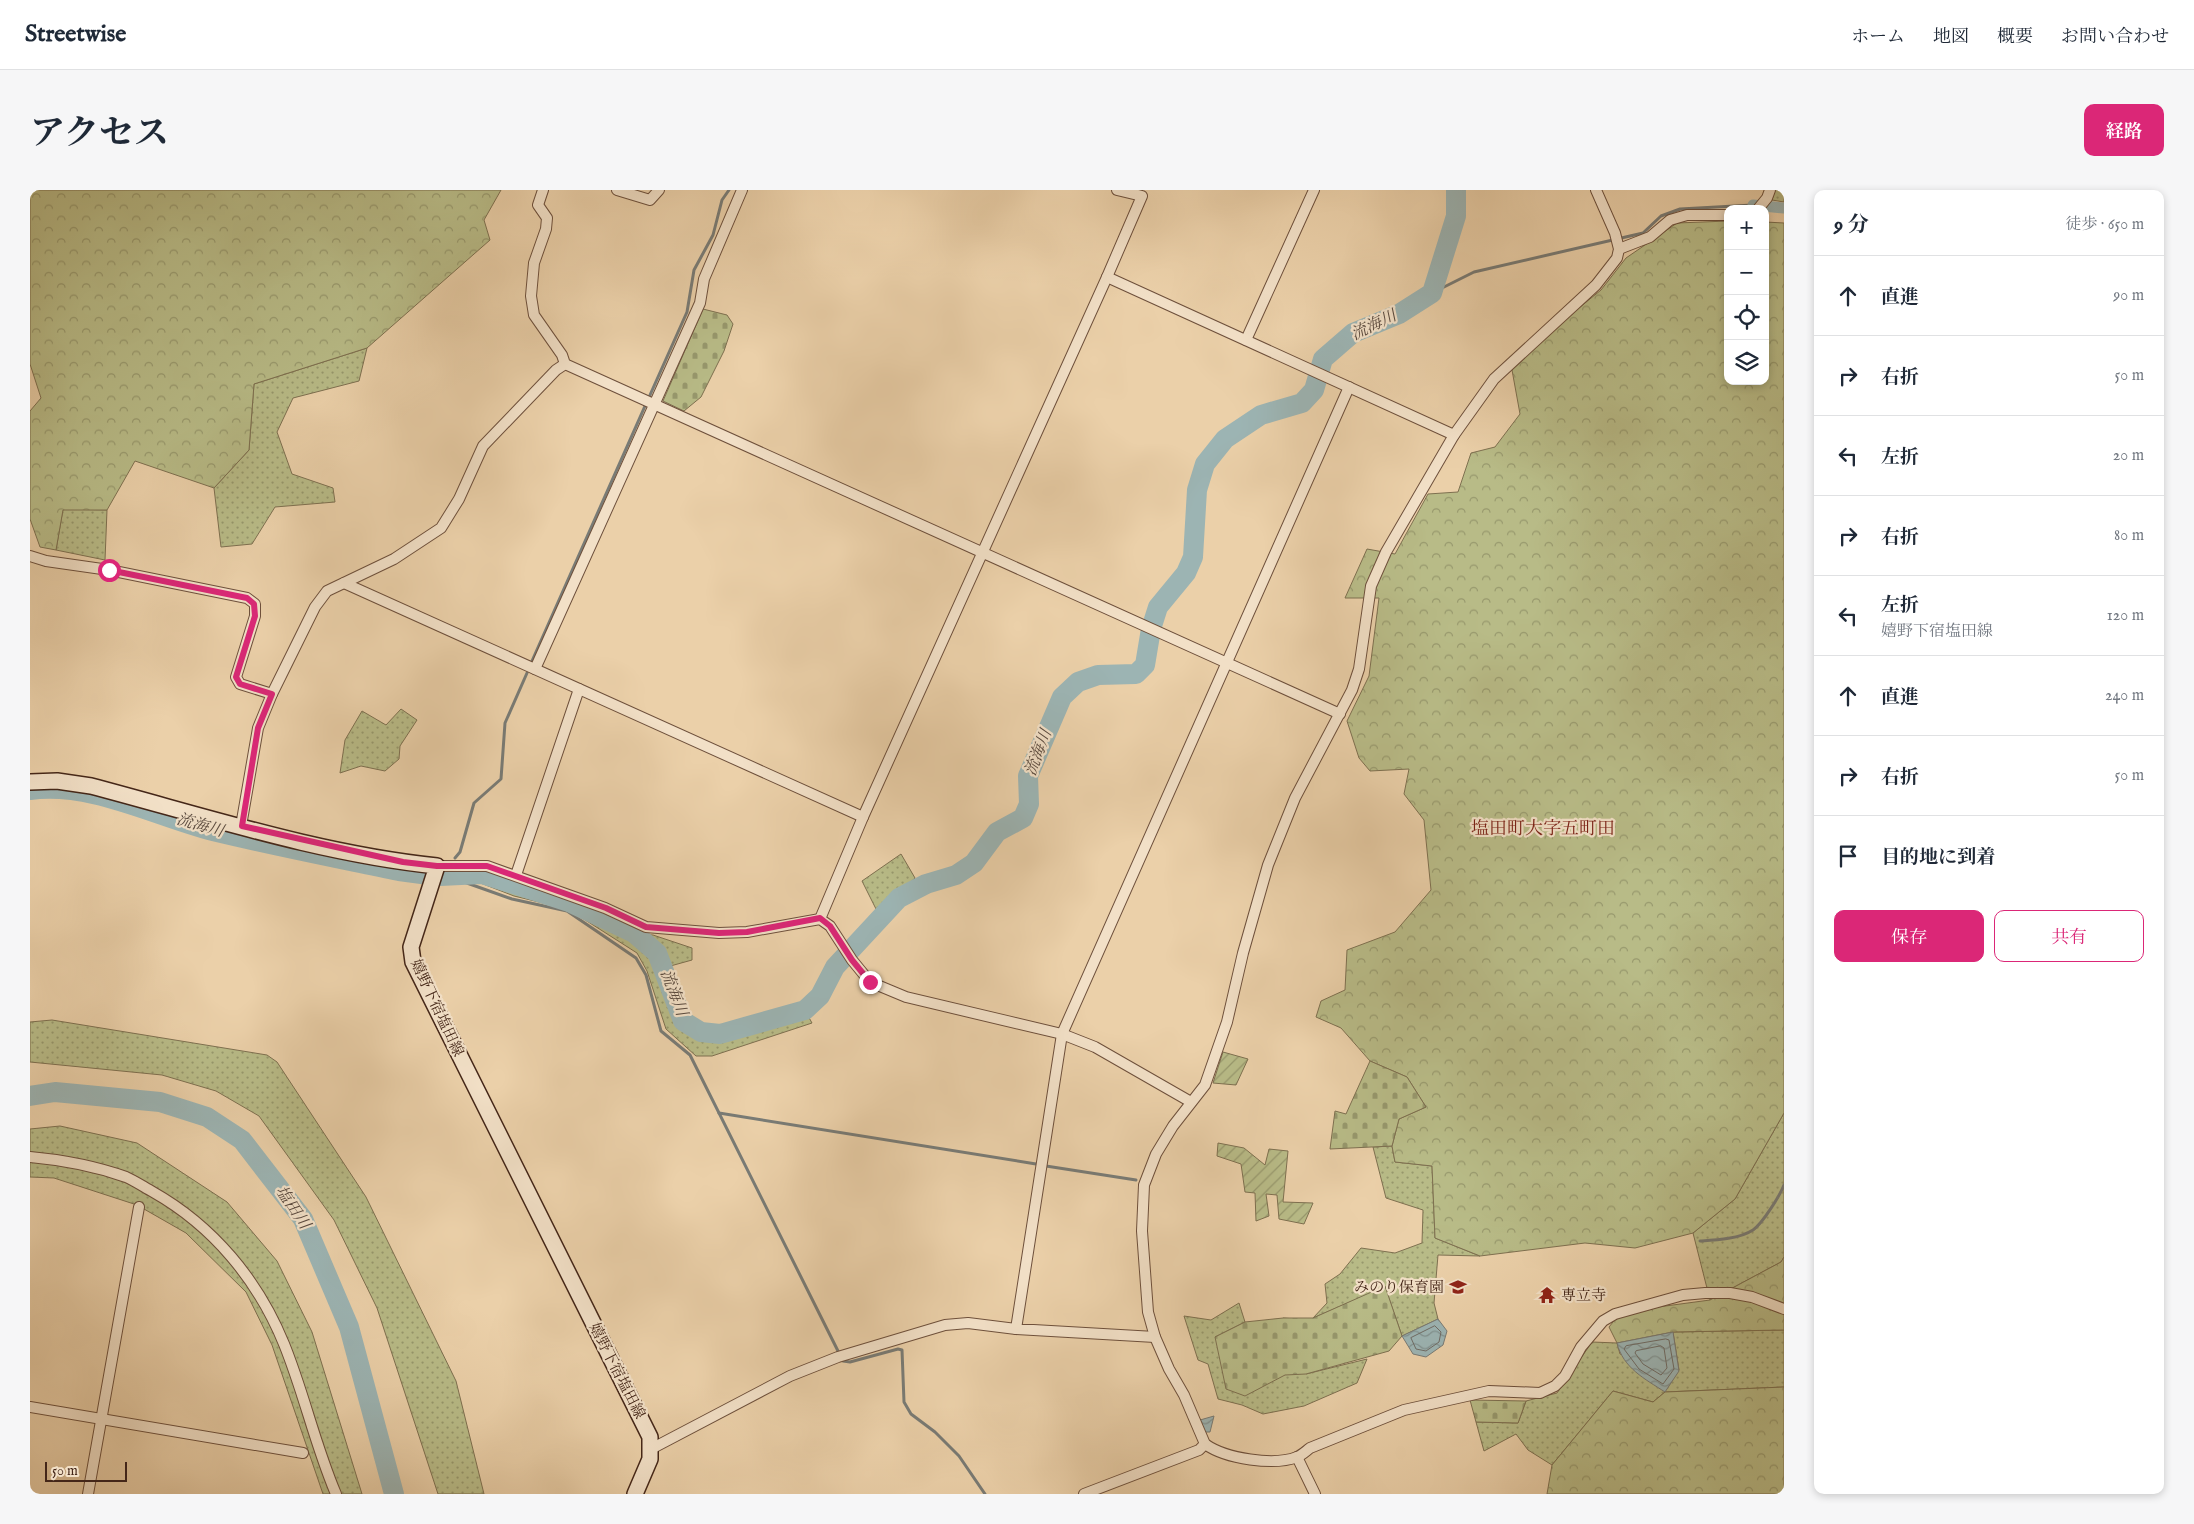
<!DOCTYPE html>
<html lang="ja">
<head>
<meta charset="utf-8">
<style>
  :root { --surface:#fff; --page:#f6f6f7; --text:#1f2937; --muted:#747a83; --line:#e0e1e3; --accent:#db2777 }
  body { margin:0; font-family:"IM FELL English","Noto Serif JP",serif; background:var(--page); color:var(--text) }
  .controls { position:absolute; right:15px; top:15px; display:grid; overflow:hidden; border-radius:10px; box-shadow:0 2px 8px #0003 }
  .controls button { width:45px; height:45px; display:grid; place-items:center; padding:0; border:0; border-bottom:1px solid var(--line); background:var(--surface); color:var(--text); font:25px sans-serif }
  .scale { position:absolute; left:15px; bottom:12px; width:82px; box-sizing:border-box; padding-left:5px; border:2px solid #442618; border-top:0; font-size:14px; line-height:18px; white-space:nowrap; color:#442618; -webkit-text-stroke:4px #f2e0c7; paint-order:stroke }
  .stop { position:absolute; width:15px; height:15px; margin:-11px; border:4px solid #db2777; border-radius:50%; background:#fff }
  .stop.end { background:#db2777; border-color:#fff; box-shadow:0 1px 5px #0008 }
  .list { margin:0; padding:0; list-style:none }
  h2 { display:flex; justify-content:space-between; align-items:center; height:65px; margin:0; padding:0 20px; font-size:21px }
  h2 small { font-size:16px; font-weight:400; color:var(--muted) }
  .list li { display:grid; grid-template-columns:32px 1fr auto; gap:15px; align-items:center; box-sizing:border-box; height:80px; padding:0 20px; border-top:1px solid var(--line) }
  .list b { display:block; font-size:19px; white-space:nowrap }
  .list p { margin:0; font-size:16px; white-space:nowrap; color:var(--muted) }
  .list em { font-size:16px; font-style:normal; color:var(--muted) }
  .actions { display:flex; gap:10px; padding:15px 20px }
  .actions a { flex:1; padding:11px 0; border:1px solid var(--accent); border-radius:10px; text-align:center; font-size:18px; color:var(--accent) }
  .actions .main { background:var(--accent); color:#fff }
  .icon { flex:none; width:28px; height:28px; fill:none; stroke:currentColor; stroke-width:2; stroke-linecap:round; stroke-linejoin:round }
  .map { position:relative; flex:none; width:1754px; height:1304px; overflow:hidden; border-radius:10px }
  header { display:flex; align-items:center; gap:30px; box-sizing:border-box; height:70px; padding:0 25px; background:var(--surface); border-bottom:1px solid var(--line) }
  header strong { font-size:24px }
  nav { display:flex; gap:28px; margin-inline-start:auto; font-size:18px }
  .intro { display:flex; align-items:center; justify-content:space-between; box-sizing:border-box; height:120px; padding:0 30px }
  h1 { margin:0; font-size:35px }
  .button { padding:12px 22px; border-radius:10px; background:var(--accent); color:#fff; font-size:18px; font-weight:700 }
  main { display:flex; gap:30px; padding:0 30px }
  aside { flex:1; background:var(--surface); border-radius:10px; box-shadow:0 2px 8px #0003 }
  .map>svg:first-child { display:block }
  .grass { fill:url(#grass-dots); stroke:#7e7050 }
  .forest { fill:url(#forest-crowns); stroke:#7e7050 }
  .cemetery { fill:url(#cemetery-stones); stroke:#7e7050 }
  .garden { fill:url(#garden-furrows); stroke:#7e7050 }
  .water { fill:url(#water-waves); stroke:#797b75 }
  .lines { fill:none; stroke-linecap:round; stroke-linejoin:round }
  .shore { stroke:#706d66; stroke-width:1 }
  .stream { stroke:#797b75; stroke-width:3 }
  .canal { stroke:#9cb4b3; stroke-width:11 }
  .river { stroke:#9cb4b3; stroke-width:20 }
  .street-casing { stroke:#6e503c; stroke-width:12 }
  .secondary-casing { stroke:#442618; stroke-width:18 }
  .street { stroke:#f2e0c7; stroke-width:10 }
  .secondary { stroke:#f2e0c7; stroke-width:15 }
  .route { stroke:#db2777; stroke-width:6 }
  .labels { text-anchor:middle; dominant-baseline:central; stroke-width:4.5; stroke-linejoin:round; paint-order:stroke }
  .street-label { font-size:15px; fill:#442618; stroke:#f2e0c7 }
  .poi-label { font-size:15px; fill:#442618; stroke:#f2e0c7; text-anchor:end }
  .water-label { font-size:16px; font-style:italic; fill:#5a4a3f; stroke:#f2e0c7 }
  .quarter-label { font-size:18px; fill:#7a1f14; stroke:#f2e0c7 }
</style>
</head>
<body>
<header>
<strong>Streetwise</strong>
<nav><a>ホーム</a><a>地図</a><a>概要</a><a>お問い合わせ</a></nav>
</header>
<div class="intro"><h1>アクセス</h1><a class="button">経路</a></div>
<main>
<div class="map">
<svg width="1754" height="1304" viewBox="0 0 1754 1304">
  <defs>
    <pattern id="grass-dots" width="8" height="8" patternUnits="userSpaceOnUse" patternTransform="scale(1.25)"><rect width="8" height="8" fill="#b8bb87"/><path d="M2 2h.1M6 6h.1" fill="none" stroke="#97986d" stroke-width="1.8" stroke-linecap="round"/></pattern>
    <pattern id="forest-crowns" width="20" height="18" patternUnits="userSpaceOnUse" patternTransform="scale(1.25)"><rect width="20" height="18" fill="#b8bb87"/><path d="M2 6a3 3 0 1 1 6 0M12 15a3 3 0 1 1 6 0" fill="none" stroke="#97986d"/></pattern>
    <pattern id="cemetery-stones" width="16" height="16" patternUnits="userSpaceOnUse" patternTransform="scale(1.25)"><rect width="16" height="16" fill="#b8bb87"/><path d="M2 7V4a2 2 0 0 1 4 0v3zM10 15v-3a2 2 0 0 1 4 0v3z" fill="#97986d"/></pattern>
    <pattern id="garden-furrows" width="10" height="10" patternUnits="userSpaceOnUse" patternTransform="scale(1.25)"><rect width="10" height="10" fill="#b8bb87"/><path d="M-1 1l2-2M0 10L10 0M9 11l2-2" fill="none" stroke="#97986d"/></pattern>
    <pattern id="water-waves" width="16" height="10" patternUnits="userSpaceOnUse" patternTransform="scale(1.25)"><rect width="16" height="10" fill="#9cb4b3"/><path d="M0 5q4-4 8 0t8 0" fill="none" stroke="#819291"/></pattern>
  </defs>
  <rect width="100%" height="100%" fill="#ebd0a9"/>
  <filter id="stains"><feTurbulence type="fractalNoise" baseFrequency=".004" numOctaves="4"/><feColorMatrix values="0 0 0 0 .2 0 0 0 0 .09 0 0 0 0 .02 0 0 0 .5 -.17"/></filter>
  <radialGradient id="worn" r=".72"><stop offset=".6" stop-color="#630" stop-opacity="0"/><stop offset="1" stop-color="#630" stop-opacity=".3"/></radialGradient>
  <!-- grass -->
  <g class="grass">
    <path d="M 1745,0 L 1754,0 L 1754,12 L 1742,10 Z"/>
    <path d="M 337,158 L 329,191 L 263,208 L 247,242 L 262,284 L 303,298 L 305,312 L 245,317 L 222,354 L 191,357 L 184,298 L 219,260 L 224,194 Z"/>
    <path d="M 33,319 L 77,320 L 75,370 L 26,360 Z"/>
    <path d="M 371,519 L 387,530 L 370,556 L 369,569 L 355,581 L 331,576 L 310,583 L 315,550 L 332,521 L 356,535 Z"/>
    <path d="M 871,664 L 885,688 L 848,723 L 832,691 Z"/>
    <path d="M 452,687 L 538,714 L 597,744 L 623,745 L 662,758 L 662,770 L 626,780 L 647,835 L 671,848 L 690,847 L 777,824 L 782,833 L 682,866 L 666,866 L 636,839 L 617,781 L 607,763 L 538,719 L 484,706 L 448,692 Z"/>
    <path d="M 22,830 L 237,865 L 247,872 L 336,1007 L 426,1191 L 454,1304 L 408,1304 L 347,1118 L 304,1030 L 229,926 L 186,901 L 132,885 L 0,872 L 0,832 Z"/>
    <path d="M 1754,923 L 1754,1067 L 1751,1072 L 1680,1110 L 1663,1043 L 1705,1009 Z"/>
    <path d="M 30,936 L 107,953 L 197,1012 L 247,1071 L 282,1142 L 332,1304 L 293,1304 L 242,1155 L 216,1102 L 156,1043 L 107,1015 L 24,988 L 0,987 L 0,939 Z"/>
    <path d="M 1362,956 L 1365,972 L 1402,976 L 1405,1048 L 1450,1066 L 1408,1065 L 1404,1113 L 1408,1129 L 1372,1146 L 1355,1097 L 1283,1128 L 1297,1113 L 1295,1094 L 1310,1084 L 1331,1058 L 1365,1063 L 1392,1053 L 1393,1020 L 1356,1008 L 1343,957 Z"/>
    <path d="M 1209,1113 L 1215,1132 L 1185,1147 L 1255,1185 L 1253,1128 L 1266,1129 L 1276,1184 L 1337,1169 L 1327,1193 L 1274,1216 L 1233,1224 L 1212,1215 L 1188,1209 L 1178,1174 L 1168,1170 L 1154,1126 L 1181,1130 Z"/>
    <path d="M 1754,1140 L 1754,1197 L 1635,1202 L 1623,1212 L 1583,1201 L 1522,1275 L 1498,1260 L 1486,1244 L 1454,1261 L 1446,1232 L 1488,1233 L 1496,1211 L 1527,1203 L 1562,1152 L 1587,1153 L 1590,1164 L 1649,1180 L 1643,1142 Z"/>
  </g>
  <!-- forest -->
  <g class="forest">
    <path d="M 0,0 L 471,0 L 454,30 L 460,50 L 337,158 L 224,194 L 219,260 L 184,298 L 105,271 L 77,320 L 33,320 L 26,360 L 10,357 L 0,329 L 0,221 L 11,208 L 0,174 Z"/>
    <path d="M 1698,31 L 1698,191 L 1735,191 L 1735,32 L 1754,33 L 1754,923 L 1705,1009 L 1663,1043 L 1605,1058 L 1555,1053 L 1450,1066 L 1405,1048 L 1402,976 L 1365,972 L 1362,956 L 1369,929 L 1396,917 L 1377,887 L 1340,871 L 1311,838 L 1286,827 L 1291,811 L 1315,800 L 1317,760 L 1365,742 L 1401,700 L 1394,630 L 1374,604 L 1379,579 L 1340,581 L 1329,568 L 1317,531 L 1339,486 L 1349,408 L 1315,408 L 1337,359 L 1365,364 L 1398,304 L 1428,302 L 1441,263 L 1465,257 L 1490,224 L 1482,180 L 1529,134 L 1571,100 L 1596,68 L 1647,33 Z"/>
    <path d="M 1754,1067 L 1754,1140 L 1643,1142 L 1587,1153 L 1579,1137 L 1591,1122 L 1680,1110 L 1751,1072 Z"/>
    <path d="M 1754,1197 L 1754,1304 L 1517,1304 L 1522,1275 L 1583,1201 L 1623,1212 L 1635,1202 Z"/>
  </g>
  <!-- cemetery -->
  <g class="cemetery">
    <path d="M 673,119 L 697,125 L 703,134 L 694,161 L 671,207 L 654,221 L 633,211 Z"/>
    <path d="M 1340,871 L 1377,887 L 1396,917 L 1369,929 L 1362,956 L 1300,959 L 1305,921 L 1316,924 Z"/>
    <path d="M 1355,1096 L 1372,1146 L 1359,1161 L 1276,1184 L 1255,1185 L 1215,1206 L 1196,1199 L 1185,1147 L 1215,1132 L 1253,1128 L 1283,1128 Z"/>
    <path d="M 1440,1210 L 1496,1211 L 1488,1233 L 1446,1232 Z"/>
  </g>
  <!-- garden -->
  <g class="garden">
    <path d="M 1193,862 L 1218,869 L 1206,895 L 1183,893 Z"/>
    <path d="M 1188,953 L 1214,958 L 1235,975 L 1239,959 L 1258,961 L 1253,1012 L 1283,1013 L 1274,1034 L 1249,1029 L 1247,1005 L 1236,1004 L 1239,1026 L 1226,1031 L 1225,1003 L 1215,1002 L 1211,974 L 1187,966 Z"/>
  </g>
  <!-- water -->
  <g class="water">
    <path d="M 1408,1129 L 1417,1141 L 1413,1155 L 1396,1167 L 1383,1164 L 1372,1146 Z"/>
    <path d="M 1643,1142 L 1649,1181 L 1635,1202 C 1615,1189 1593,1178 1587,1153 Z"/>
    <path d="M 1184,1226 L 1180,1242 L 1174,1242 L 1170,1230 Z"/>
  </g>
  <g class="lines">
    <!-- shore -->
    <g class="shore">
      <path d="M 1405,1136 L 1411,1142 L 1409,1152 L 1396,1161 L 1386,1159 L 1381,1148 Z"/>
      <path d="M 1636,1149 L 1639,1150 L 1644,1179 L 1633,1194 L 1609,1179 L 1594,1159 L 1596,1156 Z"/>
      <path d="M 1631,1156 L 1634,1158 L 1637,1178 L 1631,1185 L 1613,1174 L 1605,1163 L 1606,1161 Z"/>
    </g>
    <!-- stream -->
    <g class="stream">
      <path d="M 1402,103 L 1444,82 L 1613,43 L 1631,26 L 1650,19 L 1723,15"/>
      <path d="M 620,205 L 657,122 L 664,80 L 683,45 L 692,10 L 699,0"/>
      <path d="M 502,471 L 615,216"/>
      <path d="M 425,668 L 430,662 L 444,613 L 471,589 L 475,533 L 497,483"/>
      <path d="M 420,687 L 482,709 L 537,721 L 606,768 L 616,785 L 631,841 L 660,865 L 813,1171 L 820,1172 L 868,1159 L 872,1160 L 874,1212 L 881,1224 L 905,1242 L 929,1266 L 955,1304"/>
      <path d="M 689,923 L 1006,974"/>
      <path d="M 1016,976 L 1106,990"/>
      <path d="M 1670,1051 C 1687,1050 1709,1049 1723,1040 C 1733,1033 1750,1005 1754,995"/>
    </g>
    <!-- canal -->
    <path class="canal" d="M 1723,15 L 1754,18"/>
    <!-- river -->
    <g class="river">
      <path d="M 0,600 C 63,592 124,626 183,641 C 245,656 307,668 369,681 L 399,685"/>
      <path d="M 410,686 L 452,684 L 539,712 L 604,743 L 627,763 L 653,831 L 671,842 L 690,844 L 775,820 L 790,806 L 805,777 L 869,708 L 896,694 L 926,685 L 944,673 L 967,642 L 993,628 L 999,614 L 998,586 L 1032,507 L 1048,492 L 1068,485 L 1106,484 L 1115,475 L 1121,439 L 1128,417 L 1156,383 L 1163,367 L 1167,300 L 1175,274 L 1195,249 L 1231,225 L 1272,213 L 1284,200 L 1293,169 L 1323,143 L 1369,124 L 1402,103 L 1426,26 L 1426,0"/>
      <path d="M 0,906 L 25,902 L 130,912 L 177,927 L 212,950 L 273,1029 L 319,1137 L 364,1304"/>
    </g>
    <!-- street casing -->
    <g class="street-casing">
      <g id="street">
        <path d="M 513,0 L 508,15 L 517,28 L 516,39 L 504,73 L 501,106 L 504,125 L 532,165 L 535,174 L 1310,524"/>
        <path d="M 587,0 L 620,10 L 629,0"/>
        <path d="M 1566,0 L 1585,43 L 1589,59 L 1587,68 L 1566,95 L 1464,189 L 1424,245 L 1356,362 L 1341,396 L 1329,479 L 1322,500 L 1265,608 L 1238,675 L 1213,763 L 1197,832 L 1175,895 L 1143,936 L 1126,964 L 1114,995 L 1112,1041 L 1118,1122 L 1125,1147 L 1139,1179 L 1154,1205 L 1175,1254 C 1196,1269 1244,1276 1267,1267 C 1272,1265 1276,1261 1280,1258 L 1374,1220 L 1459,1201 L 1510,1203 L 1525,1196 L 1535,1186 L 1551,1157 L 1573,1131 L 1585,1124 L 1653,1105 L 1675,1103 L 1700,1103 L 1722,1107 L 1754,1119"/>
        <path d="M 1728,19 L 1737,8 L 1740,0"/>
        <path d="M 1589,59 L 1620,47 L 1640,30 L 1657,25 L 1698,25"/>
        <path d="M 1077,87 L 1424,245"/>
        <path d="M 1216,150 L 1284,0"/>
        <path d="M 0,366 L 16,371 L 79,380 L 217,408 L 225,414 L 225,426 L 206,487 L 210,494 L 242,504"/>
        <path d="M 314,393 L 833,627"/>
        <path d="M 505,479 L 670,113 L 674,89 L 712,0"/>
        <path d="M 211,636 L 228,538 L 242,504 L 285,417 L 297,401 L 364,369 L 411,338 L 429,309 L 453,256 L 526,180 L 535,174"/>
        <path d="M 407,676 L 457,676 L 575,718 L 616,737 L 689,743 L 717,742 L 790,729 L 800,736 L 822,770 L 840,792 L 876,807 L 1032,844 L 1065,857 L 1161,912"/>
        <path d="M 486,685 L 549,499"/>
        <path d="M 790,729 L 833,627 L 1077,87 L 1112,6 L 1087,0"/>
        <path d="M 0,967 C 33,970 65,976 96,987 C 105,991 114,997 123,1002 C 183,1036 228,1090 254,1154 C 274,1203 285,1255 306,1304"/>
        <path d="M 986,1139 L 1032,844 L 1319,197"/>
        <path d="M 0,1217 L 273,1263"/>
        <path d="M 621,1259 L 760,1186 L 808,1167 L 915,1135 L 938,1133 L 986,1139 L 1125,1147"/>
        <path d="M 1267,1267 L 1285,1304"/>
        <path d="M 58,1304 L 109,1017"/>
        <path d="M 1054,1304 L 1169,1260 L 1175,1254"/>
      </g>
    </g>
    <!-- secondary casing -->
    <g class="secondary-casing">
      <path id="secondary" d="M 0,592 L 27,591 L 61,596 C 175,626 290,664 407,676 L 381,757 L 383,772 L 620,1247 L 620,1269 L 605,1304"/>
    </g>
    <!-- street -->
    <use href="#street" class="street"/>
    <!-- secondary -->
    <use href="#secondary" class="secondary"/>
  </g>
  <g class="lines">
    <!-- route -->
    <path class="route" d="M 79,380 L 217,408 L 224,414 L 225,426 L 206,487 L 210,494 L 242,504 L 228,538 L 212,636 L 373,672 L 407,676 L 457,676 L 576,718 L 616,737 L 689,743 L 717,742 L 790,728 L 800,736 L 822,770 L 840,792"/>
  </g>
  <!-- icons -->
  <defs>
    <g id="school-bare" transform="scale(1.35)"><path d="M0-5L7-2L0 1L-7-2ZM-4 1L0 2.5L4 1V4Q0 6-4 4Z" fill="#8f2418" stroke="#f2e0c7" stroke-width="2.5" paint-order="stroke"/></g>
    <g id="temple-bare" transform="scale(1.35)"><path d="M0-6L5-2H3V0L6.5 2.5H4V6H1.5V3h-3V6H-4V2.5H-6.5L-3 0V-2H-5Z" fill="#8f2418" stroke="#f2e0c7" stroke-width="2.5" paint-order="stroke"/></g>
  </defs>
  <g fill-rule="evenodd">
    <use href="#school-bare" x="1428" y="1097"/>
    <use href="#temple-bare" x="1517" y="1105"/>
  </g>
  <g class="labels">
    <!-- street labels -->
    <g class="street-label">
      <text transform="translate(407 818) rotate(65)">嬉野下宿塩田線</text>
      <text transform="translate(587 1181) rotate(63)">嬉野下宿塩田線</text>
    </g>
    <!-- poi labels -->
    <g class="poi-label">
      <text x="1414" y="1097">みのり保育園</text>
      <text x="1531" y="1105" text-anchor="start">専立寺</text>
    </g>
    <!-- water labels -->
    <g class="water-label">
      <text transform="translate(1344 136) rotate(-26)">流海川</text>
      <text transform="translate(1009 563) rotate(-69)">流海川</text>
      <text transform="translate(170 636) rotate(16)">流海川</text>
      <text transform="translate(643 803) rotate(69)">流海川</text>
      <text transform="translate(262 1018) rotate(56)">塩田川</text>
    </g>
    <!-- quarter labels -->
    <g class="quarter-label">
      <text x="1513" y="639">塩田町大字五町田</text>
    </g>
  </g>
  <rect width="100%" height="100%" filter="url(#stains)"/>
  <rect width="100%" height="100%" fill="url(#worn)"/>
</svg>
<div class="controls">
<button>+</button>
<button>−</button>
<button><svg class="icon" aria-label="locate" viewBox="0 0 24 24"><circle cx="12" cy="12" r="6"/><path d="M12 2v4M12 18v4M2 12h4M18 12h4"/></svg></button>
<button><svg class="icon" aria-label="layers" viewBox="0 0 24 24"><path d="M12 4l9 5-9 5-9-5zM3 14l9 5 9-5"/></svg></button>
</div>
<div class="scale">50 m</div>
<div class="stop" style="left:79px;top:380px"></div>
<div class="stop end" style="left:840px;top:792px"></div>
</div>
<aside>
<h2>9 分<small>徒歩 · 650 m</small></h2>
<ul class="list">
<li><svg class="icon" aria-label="ahead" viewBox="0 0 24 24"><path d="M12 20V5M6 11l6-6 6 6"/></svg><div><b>直進</b></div><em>90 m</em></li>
<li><svg class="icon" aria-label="right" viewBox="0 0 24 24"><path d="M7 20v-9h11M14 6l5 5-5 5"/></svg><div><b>右折</b></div><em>50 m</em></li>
<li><svg class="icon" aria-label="left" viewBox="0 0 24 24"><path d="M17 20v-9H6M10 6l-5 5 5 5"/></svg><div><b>左折</b></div><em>20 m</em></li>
<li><svg class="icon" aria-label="right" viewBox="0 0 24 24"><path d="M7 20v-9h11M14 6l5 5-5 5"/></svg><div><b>右折</b></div><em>80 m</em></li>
<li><svg class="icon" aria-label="left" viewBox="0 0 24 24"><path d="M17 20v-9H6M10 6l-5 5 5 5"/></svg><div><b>左折</b><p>嬉野下宿塩田線</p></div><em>120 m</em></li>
<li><svg class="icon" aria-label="ahead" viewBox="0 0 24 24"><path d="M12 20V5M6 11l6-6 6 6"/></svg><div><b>直進</b></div><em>240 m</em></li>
<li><svg class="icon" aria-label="right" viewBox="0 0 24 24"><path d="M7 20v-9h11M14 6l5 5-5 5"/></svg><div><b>右折</b></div><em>50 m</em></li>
<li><svg class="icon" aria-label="arrive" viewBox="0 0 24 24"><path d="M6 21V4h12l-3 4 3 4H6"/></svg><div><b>目的地に到着</b></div></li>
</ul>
<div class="actions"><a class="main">保存</a><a>共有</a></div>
</aside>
</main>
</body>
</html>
